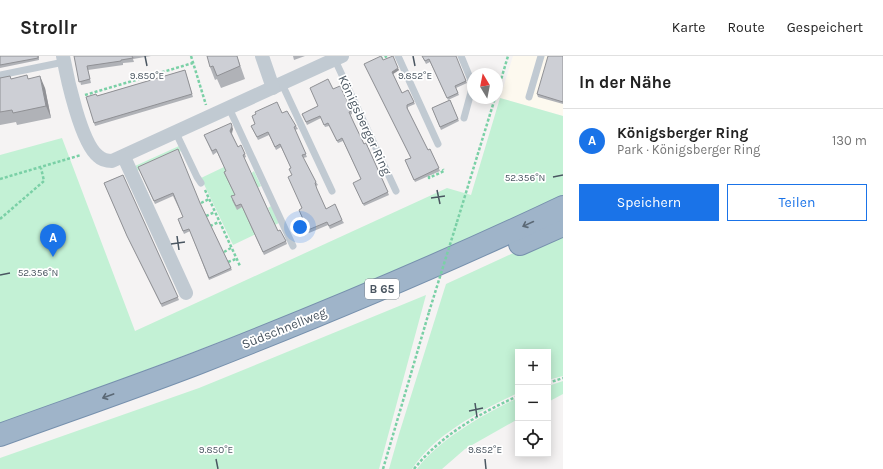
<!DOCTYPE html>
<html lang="de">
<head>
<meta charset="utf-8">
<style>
  :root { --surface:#fff; --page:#f2f2f2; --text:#222; --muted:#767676; --line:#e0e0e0; --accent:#1a73e8 }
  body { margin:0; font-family:Karla,sans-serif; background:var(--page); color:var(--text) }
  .controls { position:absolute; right:12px; bottom:12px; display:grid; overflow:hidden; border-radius:0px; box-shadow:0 2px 10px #0003 }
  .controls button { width:36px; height:36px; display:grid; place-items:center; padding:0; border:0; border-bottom:1px solid var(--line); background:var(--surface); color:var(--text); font:20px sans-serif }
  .compass { position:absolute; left:467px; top:12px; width:36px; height:36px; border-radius:50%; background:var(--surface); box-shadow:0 2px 10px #0003; rotate:350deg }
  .you { position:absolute; left:300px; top:171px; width:14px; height:14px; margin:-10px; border:3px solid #fff; border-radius:50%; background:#1a73e8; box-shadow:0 0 0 6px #1a73e833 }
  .badge { display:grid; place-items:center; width:26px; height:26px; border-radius:50%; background:var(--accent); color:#fff; font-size:13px; font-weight:700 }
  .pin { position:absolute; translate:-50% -33px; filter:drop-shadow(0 1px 2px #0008) }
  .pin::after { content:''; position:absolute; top:21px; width:14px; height:12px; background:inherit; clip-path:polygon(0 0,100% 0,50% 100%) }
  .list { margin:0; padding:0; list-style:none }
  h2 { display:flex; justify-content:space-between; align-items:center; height:52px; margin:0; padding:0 16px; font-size:17px }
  h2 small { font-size:13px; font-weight:400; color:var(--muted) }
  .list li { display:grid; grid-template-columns:26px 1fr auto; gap:12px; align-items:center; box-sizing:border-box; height:64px; padding:0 16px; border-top:1px solid var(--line) }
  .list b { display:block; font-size:15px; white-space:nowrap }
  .list p { margin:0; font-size:13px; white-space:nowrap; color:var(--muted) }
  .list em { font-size:13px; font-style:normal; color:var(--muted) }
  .actions { display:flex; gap:8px; padding:12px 16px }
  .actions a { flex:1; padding:9px 0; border:1px solid var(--accent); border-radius:0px; text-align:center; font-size:14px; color:var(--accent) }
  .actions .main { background:var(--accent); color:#fff }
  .icon { flex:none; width:22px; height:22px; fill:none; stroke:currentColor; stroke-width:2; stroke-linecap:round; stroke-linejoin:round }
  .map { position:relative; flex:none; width:563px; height:413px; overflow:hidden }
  header { display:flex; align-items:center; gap:24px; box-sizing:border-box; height:56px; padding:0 20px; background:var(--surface); border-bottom:1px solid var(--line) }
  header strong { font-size:19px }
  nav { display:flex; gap:22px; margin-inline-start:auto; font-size:14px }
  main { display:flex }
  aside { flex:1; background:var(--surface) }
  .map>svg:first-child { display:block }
  .commercial { fill:#fdf9ef }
  .green { fill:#c3f1d5 }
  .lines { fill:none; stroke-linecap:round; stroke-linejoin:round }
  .trunk-casing { stroke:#7690ad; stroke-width:24 }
  .path { stroke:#7ad0a6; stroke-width:2.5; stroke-dasharray:3 2; stroke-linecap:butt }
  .service { stroke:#c1cad2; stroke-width:7 }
  .minor { stroke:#c1cad2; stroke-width:14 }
  .trunk { stroke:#9fb4c9; stroke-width:22 }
  .path-bridge { stroke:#7ad0a6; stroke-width:2.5; stroke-dasharray:3 2; stroke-linecap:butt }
  .wall { fill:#b0b2b7 }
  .shaded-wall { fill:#909195 }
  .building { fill:#cdcfd5; stroke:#909195 }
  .oneway { stroke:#5b6976 }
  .ticks { fill:none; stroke:#4a5661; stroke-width:1.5 }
  .labels { text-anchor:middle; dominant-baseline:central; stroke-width:3.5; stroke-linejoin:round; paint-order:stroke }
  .shield { fill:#fff; stroke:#808990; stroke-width:1 }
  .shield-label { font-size:12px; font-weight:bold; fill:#4a5661 }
  .street-label { font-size:13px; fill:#4a5661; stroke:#fff }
  .ticks-label { font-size:10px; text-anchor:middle; fill:#4a5661; stroke:#fff; stroke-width:3.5; stroke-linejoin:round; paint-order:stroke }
</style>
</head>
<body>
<header>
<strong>Strollr</strong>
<nav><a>Karte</a><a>Route</a><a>Gespeichert</a></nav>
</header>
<main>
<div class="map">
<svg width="563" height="413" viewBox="0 0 563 413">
  <rect width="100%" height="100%" fill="#f5f3f3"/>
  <!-- commercial -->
  <path class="commercial" d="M 513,0 L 563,0 L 563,60 L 500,42 Z"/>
  <!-- green -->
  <g class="green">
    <path d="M 500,42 L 563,60 L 563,142 C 379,227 191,299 0,368 L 0,99 L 62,82 L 135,275 L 447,132 L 471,139 Z"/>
    <path d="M 179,90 L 181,95 L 137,115 L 135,110 Z"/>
    <path d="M 224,111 L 227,118 L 226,119 L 233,134 L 254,115 L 261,130 L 233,144 L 237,153 L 242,151 L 250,166 L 270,156 L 268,152 L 271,150 L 279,167 L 233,189 L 201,122 Z"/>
    <path d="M 563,174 L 563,320 L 548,324 L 548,296 L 518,296 L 518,337 C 480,355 435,378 412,413 L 389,413 L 399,378 L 446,228 Z"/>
    <path d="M 426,239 L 379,413 L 0,413 L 0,402 L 199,332 Z"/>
    <path d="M 563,325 L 563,338 L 548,346 L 548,330 Z"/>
    <path d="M 518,342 L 518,363 L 465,393 L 442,413 L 417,413 C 438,384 485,357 518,342 Z"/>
  </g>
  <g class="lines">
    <!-- trunk casing -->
    <g class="trunk-casing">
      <g id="trunk">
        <path d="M 520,188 L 563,169"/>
        <path d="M 0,379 C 66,355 133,332 198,307 C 321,259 443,208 563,151"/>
      </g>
    </g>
    <!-- path -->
    <g class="path">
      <path d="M 191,0 L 206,49"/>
      <path d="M 380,3 L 387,0"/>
      <path d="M 497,37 L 508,0"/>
      <path d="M 85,39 L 193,7"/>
      <path d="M 429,120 L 429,122 L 444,115 L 443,113"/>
      <path d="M 0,123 L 81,99"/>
      <path d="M 205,134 L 240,210"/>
      <path d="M 201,147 L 209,143"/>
      <path d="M 206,160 L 215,156"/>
      <path d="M 0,163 L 44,125 L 41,112"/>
      <path d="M 457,166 L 495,42"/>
      <path d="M 210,170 L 219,166"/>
      <path d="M 224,196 L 231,192"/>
      <path d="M 228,206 L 236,203"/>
      <path d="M 548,327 L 563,322"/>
      <path d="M 383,413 L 429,256"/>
      <path d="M 414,413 C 440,380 480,357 518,340"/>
    </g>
    <!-- service -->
    <g class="service">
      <path d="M 398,0 L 438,88"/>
      <path d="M 461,0 L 473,29 L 464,62"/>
      <path d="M 335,4 L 396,135"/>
      <path d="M 0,19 L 64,6"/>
      <path d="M 282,28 L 332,135"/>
      <path d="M 529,41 L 541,0"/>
      <path d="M 229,52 L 293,190"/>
      <path d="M 176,77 L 197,121 L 201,127"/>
    </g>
    <!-- minor -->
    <g class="minor">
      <path d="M 63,0 C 67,22 81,87 98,100 C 102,104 107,105 112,105 L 342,0"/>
      <path d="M 262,0 L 273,32"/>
      <path d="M 124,101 L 186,237"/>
    </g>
    <!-- trunk -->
    <use href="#trunk" class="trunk"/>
    <!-- path-bridge -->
    <path class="path-bridge" d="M 429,256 L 457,166"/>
  </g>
  <!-- wall -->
  <g class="wall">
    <path d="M 0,0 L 39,0 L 39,4 L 0,12 Z"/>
    <path d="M 74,0 L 151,0 L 133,3 L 134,6 L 123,7 L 123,9 L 88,14 L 91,27 L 81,29 Z"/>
    <path d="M 237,0 L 245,23 L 221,32 L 217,23 L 215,24 L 210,11 Z"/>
    <path d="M 293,0 L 305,0 L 294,4 Z"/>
    <path d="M 422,0 L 456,2 L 467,27 L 456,32 L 459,39 L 448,44 L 430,6 L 426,8 Z"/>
    <path d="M 563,0 L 563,48 L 538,41 L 537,38 Z"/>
    <path d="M 383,4 L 399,14 L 393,18 L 402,37 L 408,34 L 415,48 L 408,51 L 408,54 L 428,94 L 430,93 L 440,115 L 415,126 L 405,104 L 411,102 L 364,8 Z"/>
    <path d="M 185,14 L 193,41 L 95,70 L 86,41 L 97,40 Z"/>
    <path d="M 10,20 L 11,23 L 29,23 L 45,32 L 51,62 L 17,69 L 16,66 L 0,69 L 0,22 Z"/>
    <path d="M 333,33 L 352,55 L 352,58 L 350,59 L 364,88 L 366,87 L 389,139 L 364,150 L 354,129 L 361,123 L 343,85 L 338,87 L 329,70 L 325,71 L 321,62 L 307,69 L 302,58 L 318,50 Z"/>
    <path d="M 450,44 L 459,65 L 441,74 L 432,52 Z"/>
    <path d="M 282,57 L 296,70 L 298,73 L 295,74 L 307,101 L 303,102 L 316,126 L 318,129 L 316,130 L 317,134 L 326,153 L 342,164 L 344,167 L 330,173 L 328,169 L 309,177 L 300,157 L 302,153 L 292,119 L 291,112 L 281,91 L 276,94 L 269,79 L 258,84 L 251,70 Z"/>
    <path d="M 233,73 L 232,78 L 238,91 L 245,98 L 246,101 L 244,102 L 278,175 L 286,185 L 287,188 L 264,199 L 242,151 L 237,154 L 232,144 L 235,139 L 225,119 L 224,116 L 226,115 L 217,96 L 213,99 L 204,79 Z"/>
    <path d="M 138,111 L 200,147 L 232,214 L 209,224 L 190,175 L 184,178 L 179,166 L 183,161 L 173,140 L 155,148 Z"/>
    <path d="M 123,119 L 179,244 L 162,251 L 128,182 L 104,127 Z"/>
  </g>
  <!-- shaded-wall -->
  <g class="shaded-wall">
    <path d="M 398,12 L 399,14 L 393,18 L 392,16 Z"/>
    <path d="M 40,20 L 45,32 L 51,62 L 46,50 Z"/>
    <path d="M 232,70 L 233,73 L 231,78 L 230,75 Z"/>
  </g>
  <!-- building -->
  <g class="building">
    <path d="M 0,0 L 38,0 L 38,2 L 0,9 Z"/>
    <path d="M 74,0 L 132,0 L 133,2 L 121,4 L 121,5 L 87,10 L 90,23 L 79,26 Z"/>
    <path d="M 207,0 L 237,0 L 240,10 L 217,20 L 213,10 L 210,11 Z"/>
    <path d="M 381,0 L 383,4 L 393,0 L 398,12 L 392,16 L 402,37 L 408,34 L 414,46 L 407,49 L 407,52 L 428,94 L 430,93 L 439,112 L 414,124 L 405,104 L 411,102 L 364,8 Z"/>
    <path d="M 422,0 L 456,0 L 466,25 L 455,30 L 458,37 L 447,42 L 429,3 L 425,5 Z"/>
    <path d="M 548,0 L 563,0 L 563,46 L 537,38 Z"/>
    <path d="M 185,14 L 192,38 L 94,67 L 86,41 L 96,38 L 97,40 Z"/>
    <path d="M 27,19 L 28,23 L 40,20 L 46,50 L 13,57 L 12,54 L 0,56 L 0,22 L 10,20 L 11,23 Z"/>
    <path d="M 328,23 L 333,33 L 340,30 L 352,55 L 349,56 L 353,65 L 364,88 L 366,87 L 388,136 L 363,148 L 353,127 L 361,123 L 342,82 L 337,85 L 328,67 L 324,69 L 320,60 L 306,66 L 302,58 L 318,50 L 310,32 Z"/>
    <path d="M 450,44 L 458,63 L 440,71 L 432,52 Z"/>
    <path d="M 277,46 L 282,57 L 287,55 L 296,70 L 294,71 L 306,98 L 302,99 L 316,126 L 315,127 L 317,133 L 326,153 L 335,148 L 342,164 L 329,170 L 327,166 L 308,174 L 299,154 L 302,152 L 288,121 L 292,119 L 289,113 L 291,112 L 280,88 L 275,91 L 268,76 L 257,81 L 251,70 L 255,68 L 252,60 L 256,58 L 255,56 Z"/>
    <path d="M 231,67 L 232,70 L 230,75 L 238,91 L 241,89 L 245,98 L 243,99 L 268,154 L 278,175 L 280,174 L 286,185 L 263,196 L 241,148 L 236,150 L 231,140 L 235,139 L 224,116 L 226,115 L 216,93 L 212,95 L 204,79 Z"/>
    <path d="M 178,93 L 200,147 L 231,212 L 209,222 L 189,173 L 183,175 L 178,163 L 183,161 L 173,137 L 154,145 L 138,111 Z"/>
    <path d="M 123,119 L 178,241 L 161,248 L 127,180 L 104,127 Z"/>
  </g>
  <!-- one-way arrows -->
  <defs><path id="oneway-shaft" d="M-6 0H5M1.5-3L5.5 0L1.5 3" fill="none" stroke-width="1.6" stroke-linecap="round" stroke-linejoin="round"/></defs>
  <g class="oneway">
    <use href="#oneway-shaft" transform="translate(528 168) rotate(155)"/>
    <use href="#oneway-shaft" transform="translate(108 340) rotate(160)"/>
  </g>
  <!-- ticks -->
  <path class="ticks" d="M 145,0 L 147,10M 413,0 L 415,10M 553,121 L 563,119M 437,134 L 440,148M 431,142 L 445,140M 177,180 L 179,194M 171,188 L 185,186M 0,219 L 10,217M 475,347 L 477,361M 469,355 L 483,352M 216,403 L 218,413M 485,403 L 486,413"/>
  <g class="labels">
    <!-- shield labels -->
    <rect class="shield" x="365" y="223" width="34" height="20" rx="3"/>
    <g class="shield-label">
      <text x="382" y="233">B 65</text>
    </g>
    <!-- street labels -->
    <g class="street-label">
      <text transform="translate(365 69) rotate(65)">Königsberger Ring</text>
      <text transform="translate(284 272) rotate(-22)">Südschnellweg</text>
    </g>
  </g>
  <g class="ticks-label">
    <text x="147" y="23">9.850°E</text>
    <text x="415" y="23">9.852°E</text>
    <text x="525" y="125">52.356°N</text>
    <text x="38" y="220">52.356°N</text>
    <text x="216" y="397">9.850°E</text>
    <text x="485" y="397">9.852°E</text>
  </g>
</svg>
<div class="controls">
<button>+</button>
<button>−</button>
<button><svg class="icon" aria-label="locate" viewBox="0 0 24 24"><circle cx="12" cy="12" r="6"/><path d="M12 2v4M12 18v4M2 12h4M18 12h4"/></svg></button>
</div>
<svg class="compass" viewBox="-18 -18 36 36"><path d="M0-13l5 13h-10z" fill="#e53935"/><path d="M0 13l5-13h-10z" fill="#767676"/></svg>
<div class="you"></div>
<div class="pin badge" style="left:53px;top:201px">A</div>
</div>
<aside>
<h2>In der Nähe<small></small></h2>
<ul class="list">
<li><span class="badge">A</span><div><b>Königsberger Ring</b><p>Park · Königsberger Ring</p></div><em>130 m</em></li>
</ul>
<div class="actions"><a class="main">Speichern</a><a>Teilen</a></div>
</aside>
</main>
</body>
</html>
